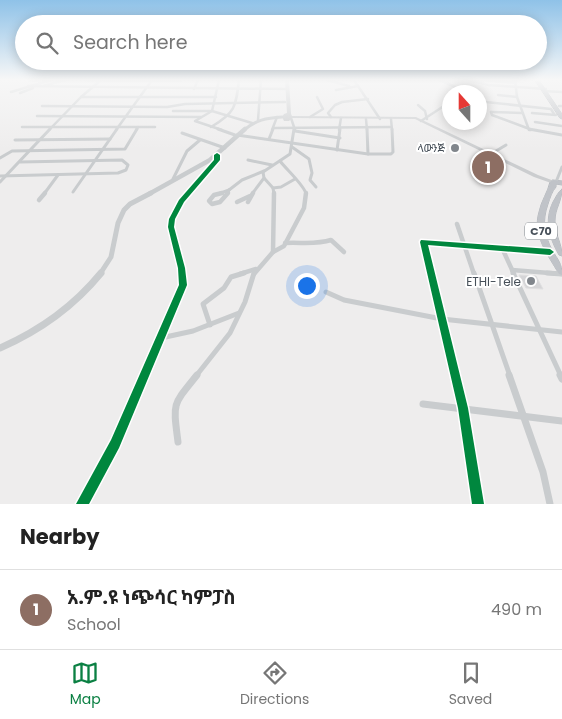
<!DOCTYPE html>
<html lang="en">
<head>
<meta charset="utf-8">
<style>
  :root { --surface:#fff; --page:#f6f6f6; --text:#222; --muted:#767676; --line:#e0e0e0; --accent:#0b8043 }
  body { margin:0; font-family:Poppins,"Noto Sans Ethiopic",sans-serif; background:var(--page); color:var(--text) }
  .compass { position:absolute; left:442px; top:85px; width:45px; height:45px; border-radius:50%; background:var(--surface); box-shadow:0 2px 12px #0003; rotate:339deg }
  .you { position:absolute; left:306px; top:285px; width:18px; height:18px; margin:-12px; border:4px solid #fff; border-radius:50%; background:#1a73e8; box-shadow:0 0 0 8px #1a73e833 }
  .badge { display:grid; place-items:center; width:32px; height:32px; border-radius:50%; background:var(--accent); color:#fff; font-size:16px; font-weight:700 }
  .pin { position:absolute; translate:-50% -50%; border:2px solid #fff; box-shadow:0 1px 5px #0006 }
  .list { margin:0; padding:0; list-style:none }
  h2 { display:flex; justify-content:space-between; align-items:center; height:65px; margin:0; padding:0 20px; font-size:21px }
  h2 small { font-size:16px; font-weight:400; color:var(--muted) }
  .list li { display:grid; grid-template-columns:32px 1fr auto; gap:15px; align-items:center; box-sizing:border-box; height:80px; padding:0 20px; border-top:1px solid var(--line) }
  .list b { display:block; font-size:19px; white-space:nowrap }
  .list p { margin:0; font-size:16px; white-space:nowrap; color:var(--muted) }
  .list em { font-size:16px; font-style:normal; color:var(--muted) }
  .icon { flex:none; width:28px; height:28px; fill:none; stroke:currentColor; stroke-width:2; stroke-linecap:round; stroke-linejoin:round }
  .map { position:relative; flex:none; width:562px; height:504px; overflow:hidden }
  .search { position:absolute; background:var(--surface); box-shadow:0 2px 12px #0003; left:15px; right:15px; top:15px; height:55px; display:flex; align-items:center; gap:12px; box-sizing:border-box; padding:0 18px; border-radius:28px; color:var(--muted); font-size:19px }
  .sheet { height:145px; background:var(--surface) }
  nav { display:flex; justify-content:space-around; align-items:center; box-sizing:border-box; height:70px; border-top:1px solid var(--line); background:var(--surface); font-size:14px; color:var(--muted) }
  nav a { display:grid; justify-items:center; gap:2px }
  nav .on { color:var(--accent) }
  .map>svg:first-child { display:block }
  .building { fill:#d5d5d7; stroke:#dfdfe0 }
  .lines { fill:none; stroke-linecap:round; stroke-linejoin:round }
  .trunk-casing { stroke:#b3b7bc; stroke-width:1 }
  .minor-far4 { stroke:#c9ccce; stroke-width:2.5 }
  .minor-far3 { stroke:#c9ccce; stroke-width:3 }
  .minor-far2 { stroke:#c9ccce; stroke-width:4.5 }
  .minor-far1 { stroke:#c9ccce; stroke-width:5 }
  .minor { stroke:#c9ccce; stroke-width:7 }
  .tertiary-far3 { stroke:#c9ccce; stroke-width:3 }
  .tertiary-far2 { stroke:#c9ccce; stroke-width:4.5 }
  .tertiary-far1 { stroke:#c9ccce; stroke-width:5 }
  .tertiary { stroke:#c9ccce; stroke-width:7 }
  .secondary { fill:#cbcdcf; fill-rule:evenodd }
  .trunk { fill:#c0c3c8; fill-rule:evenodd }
  .cycleway-casing { stroke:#fff; stroke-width:3 }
  .cycleway { fill:#00873e; fill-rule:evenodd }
  .poi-dot { fill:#81868c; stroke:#fff; stroke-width:2 }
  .labels { text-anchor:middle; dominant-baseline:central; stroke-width:4; stroke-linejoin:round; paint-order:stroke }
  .far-poi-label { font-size:11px; fill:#464f58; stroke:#fff; text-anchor:end }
  .shield { fill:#fff; stroke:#7e848a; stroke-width:1 }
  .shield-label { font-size:11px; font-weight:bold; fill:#464f58 }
  .poi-label { font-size:12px; fill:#464f58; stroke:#fff; text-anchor:end }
</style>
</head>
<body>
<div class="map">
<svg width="562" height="504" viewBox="0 0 562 504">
  <rect width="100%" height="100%" fill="#eeeded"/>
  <!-- building -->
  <path class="building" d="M 519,275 L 536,276 L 543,289 L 526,288 Z"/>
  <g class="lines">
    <!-- trunk casing -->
    <g class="trunk-casing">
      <g id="trunk">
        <path d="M 535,80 L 539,80 L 562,114 L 562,119 L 560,118 Z"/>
        <path d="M 553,180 L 562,181 L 562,185 L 556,184 L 556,187 C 552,191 550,198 548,204 C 542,221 544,234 552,250 C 558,260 562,263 562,275 L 559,274 C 548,255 532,235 539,212 C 541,201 548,192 550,182 Z"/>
        <path d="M 562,189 C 562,201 555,209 555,220 C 554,234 562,242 562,256 L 559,255 C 549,237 544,221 553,202 C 556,197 558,192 562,189 Z"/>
      </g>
    </g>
    <!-- minor-far4 -->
    <g class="minor-far4">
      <path d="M 86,80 L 181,81"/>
      <path d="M 219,80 L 212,111 L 195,121 L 222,130"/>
      <path d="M 327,80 L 349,86"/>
      <path d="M 354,80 L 380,119"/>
      <path d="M 440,80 L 466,92"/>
      <path d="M 469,80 L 489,85 L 546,89"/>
      <path d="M 483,80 L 516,83"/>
      <path d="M 515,80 L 517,97 L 529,130 L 531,130"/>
      <path d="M 29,81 L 42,80"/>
      <path d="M 28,86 L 288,89"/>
      <path d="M 43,86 L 65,80"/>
      <path d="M 194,89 L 198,80"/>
      <path d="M 336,90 L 358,86"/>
      <path d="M 543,91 L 562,92"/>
      <path d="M 11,92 L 51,80"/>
      <path d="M 20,93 L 33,88"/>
      <path d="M 498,95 L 517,97"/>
      <path d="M 81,97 L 216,97"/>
      <path d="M 486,102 L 551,109 L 554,114"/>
      <path d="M 418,105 L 425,111 L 427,119"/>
      <path d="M 42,106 L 167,107 L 185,104 L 285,102"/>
      <path d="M 559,106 L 562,106"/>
      <path d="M 173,111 L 212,111 L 252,123"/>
      <path d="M 491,112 L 492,115 L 527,128"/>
      <path d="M 491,112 L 522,113"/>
      <path d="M 532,113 L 556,115"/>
      <path d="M 37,116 L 201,117"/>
      <path d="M 310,117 L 323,109 L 317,97"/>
      <path d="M 331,117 L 328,113 L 335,105 L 342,102 L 368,99"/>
      <path d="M 291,118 L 295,130"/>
      <path d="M 366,119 L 367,130"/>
      <path d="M 391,119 L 392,130"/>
      <path d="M 258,120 L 261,80"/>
      <path d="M 421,121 L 450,102"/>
      <path d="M 535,122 L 562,126"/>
      <path d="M 22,127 L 155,127"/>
      <path d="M 211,127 C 235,113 236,107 239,80"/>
      <path d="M 274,128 L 390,127"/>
      <path d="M 49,130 L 81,97 L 101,80"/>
      <path d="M 116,130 L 152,80"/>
      <path d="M 136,130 L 138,127"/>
      <path d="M 272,130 L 277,117"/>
      <path d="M 339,130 L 341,118"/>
    </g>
    <!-- minor-far3 -->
    <g class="minor-far3">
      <path d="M 218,129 L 235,135"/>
      <path d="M 367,129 L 368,154"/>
      <path d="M 529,129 L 562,135"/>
      <path d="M 295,131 L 340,138"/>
      <path d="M 182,133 L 225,148"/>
      <path d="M 237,135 L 368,154 L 391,154 L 393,152 L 392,129"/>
      <path d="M 269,139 L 273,129"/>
      <path d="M 15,140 L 110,139"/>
      <path d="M 292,147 L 309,159 L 312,173 L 310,180 L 316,187"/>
      <path d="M 337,150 L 340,129"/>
      <path d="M 491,154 L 506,145"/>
      <path d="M 0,158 L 12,151 L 125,149 L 137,129"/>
      <path d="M 248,160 L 272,165"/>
      <path d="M 280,161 C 286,169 305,186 306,194"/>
      <path d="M 0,176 L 118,173 L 126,170 L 128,165 L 122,160 L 20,162"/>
      <path d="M 264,178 L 273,188 L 274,194"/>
      <path d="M 173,179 L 187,151 L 200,140"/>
      <path d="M 0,182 L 50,129"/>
      <path d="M 556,182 L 562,167"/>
      <path d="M 273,188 L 281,187 L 295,179"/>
      <path d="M 229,190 L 242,180 L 264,171"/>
      <path d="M 73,192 L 117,129"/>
      <path d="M 44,194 L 58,175"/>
      <path d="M 187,194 L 217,160 L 217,155"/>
      <path d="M 218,194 L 229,190"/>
      <path d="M 227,194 L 229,190"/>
      <path d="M 252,194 L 264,178 L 263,172 L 290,154 L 294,129"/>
    </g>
    <!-- minor-far2 -->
    <g class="minor-far2">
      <path d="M 222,193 L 214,195 L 209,201 L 212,204 L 220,202 L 228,193"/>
      <path d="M 39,200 L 45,193"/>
      <path d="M 237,202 L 250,196"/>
      <path d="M 248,202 L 253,193"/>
      <path d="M 457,224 L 474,274"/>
      <path d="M 285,243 C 301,242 316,245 331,240 L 344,252"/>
      <path d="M 502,248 L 514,274"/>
      <path d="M 273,252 L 284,246 L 304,208 L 306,193"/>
      <path d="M 512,270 L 562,274"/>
      <path d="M 182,274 C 177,235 160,229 188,193"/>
      <path d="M 240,274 L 256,269"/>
      <path d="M 254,274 L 273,252 L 274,193"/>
      <path d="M 432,274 L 424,242 L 550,252"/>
    </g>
    <!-- minor-far1 -->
    <g class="minor-far1">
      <path d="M 431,273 L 455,376"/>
      <path d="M 474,273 L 510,376"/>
      <path d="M 513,273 L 561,376"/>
      <path d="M 547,273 L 562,274"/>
      <path d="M 326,292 L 344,300 L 442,319 L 562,332"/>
      <path d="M 210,325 L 203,304 L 224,288 L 231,277 L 244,273"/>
      <path d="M 161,338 L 193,331 L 239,313"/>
      <path d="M 144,376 L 183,285 L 182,273"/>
      <path d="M 196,376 L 230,333 L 245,302 L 254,273"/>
    </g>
    <!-- minor -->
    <g class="minor">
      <path d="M 455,375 L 463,408 L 478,504"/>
      <path d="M 509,375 L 543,472 L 550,504"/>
      <path d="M 560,375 L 562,379"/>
      <path d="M 423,404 L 562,421"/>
      <path d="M 178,442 C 173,402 172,406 197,375"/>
      <path d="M 82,504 L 115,444 L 145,375"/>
    </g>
    <!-- tertiary-far3 -->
    <path class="tertiary-far3" d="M 244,130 C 256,120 266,118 282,117"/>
    <!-- tertiary-far2 -->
    <path class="tertiary-far2" d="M 149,194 L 210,160 L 245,129"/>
    <!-- tertiary-far1 -->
    <path class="tertiary-far1" d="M 100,274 L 111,257 L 118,223 L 124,210 L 130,204 L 151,193"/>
    <!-- tertiary -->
    <path class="tertiary" d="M 0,348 C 39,331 74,306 101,273"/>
    <!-- secondary -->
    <path class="secondary" d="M 285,80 L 289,80 L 291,114 L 292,116 L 416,117 L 538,175 L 557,182 L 554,184 L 534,177 L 415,119 L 292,118 L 289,121 L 284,121 L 282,117 L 284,114 L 287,113 Z"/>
    <!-- trunk -->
    <use href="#trunk" class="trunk"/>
    <!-- cycleway casing -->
    <g class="cycleway-casing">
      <g id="cycleway">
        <path d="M 217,153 L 220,155 L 220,160 L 184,202 L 175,219 L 174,227 L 185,268 L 187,285 L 119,448 L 89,504 L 76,504 L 111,440 L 179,285 L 178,268 L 168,227 L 169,219 L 179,200 L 214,160 L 214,155 Z"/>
        <path d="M 421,240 L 550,249 L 554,252 L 550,255 L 428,245 L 468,408 L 484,504 L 472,504 L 458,408 L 420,242 Z"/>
      </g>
    </g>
    <!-- cycleway -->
    <use href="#cycleway" class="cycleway"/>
  </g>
  <!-- sky -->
  <linearGradient id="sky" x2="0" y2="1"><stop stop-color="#8fc2e8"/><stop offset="0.53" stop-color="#f7f7f7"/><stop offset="1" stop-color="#f7f7f7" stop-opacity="0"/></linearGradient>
  <rect width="562" height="150" fill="url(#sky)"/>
  <!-- markers -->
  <g class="poi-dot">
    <circle cx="455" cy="148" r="5"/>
    <circle cx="531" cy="281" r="5"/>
  </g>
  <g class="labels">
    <!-- far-poi labels -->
    <g class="far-poi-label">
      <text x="445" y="148">ላውንጅ</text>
    </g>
    <!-- shield labels -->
    <rect class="shield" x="525" y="222.5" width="32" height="17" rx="4"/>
    <g class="shield-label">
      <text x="541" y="231">C70</text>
    </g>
    <!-- poi labels -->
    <g class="poi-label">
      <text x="521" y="281">ETHI-Tele</text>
    </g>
  </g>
</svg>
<svg class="compass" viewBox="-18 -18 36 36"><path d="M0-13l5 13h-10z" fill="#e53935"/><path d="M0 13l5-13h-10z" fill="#767676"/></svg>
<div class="you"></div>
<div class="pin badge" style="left:488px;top:167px;background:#8d6e63">1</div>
<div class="search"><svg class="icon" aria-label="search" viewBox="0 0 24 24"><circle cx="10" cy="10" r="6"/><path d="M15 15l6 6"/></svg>Search here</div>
</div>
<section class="sheet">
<h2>Nearby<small></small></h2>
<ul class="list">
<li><span class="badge" style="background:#8d6e63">1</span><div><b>አ.ም.ዩ ነጭሳር ካምፓስ</b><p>School</p></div><em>490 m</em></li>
</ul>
</section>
<nav>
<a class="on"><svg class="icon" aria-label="map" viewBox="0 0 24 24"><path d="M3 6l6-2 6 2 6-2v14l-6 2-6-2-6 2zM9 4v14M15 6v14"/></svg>Map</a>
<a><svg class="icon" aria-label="directions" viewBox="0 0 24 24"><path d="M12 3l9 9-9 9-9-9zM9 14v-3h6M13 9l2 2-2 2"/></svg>Directions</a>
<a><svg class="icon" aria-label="saved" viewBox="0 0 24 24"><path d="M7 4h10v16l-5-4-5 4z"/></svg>Saved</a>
</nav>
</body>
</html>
